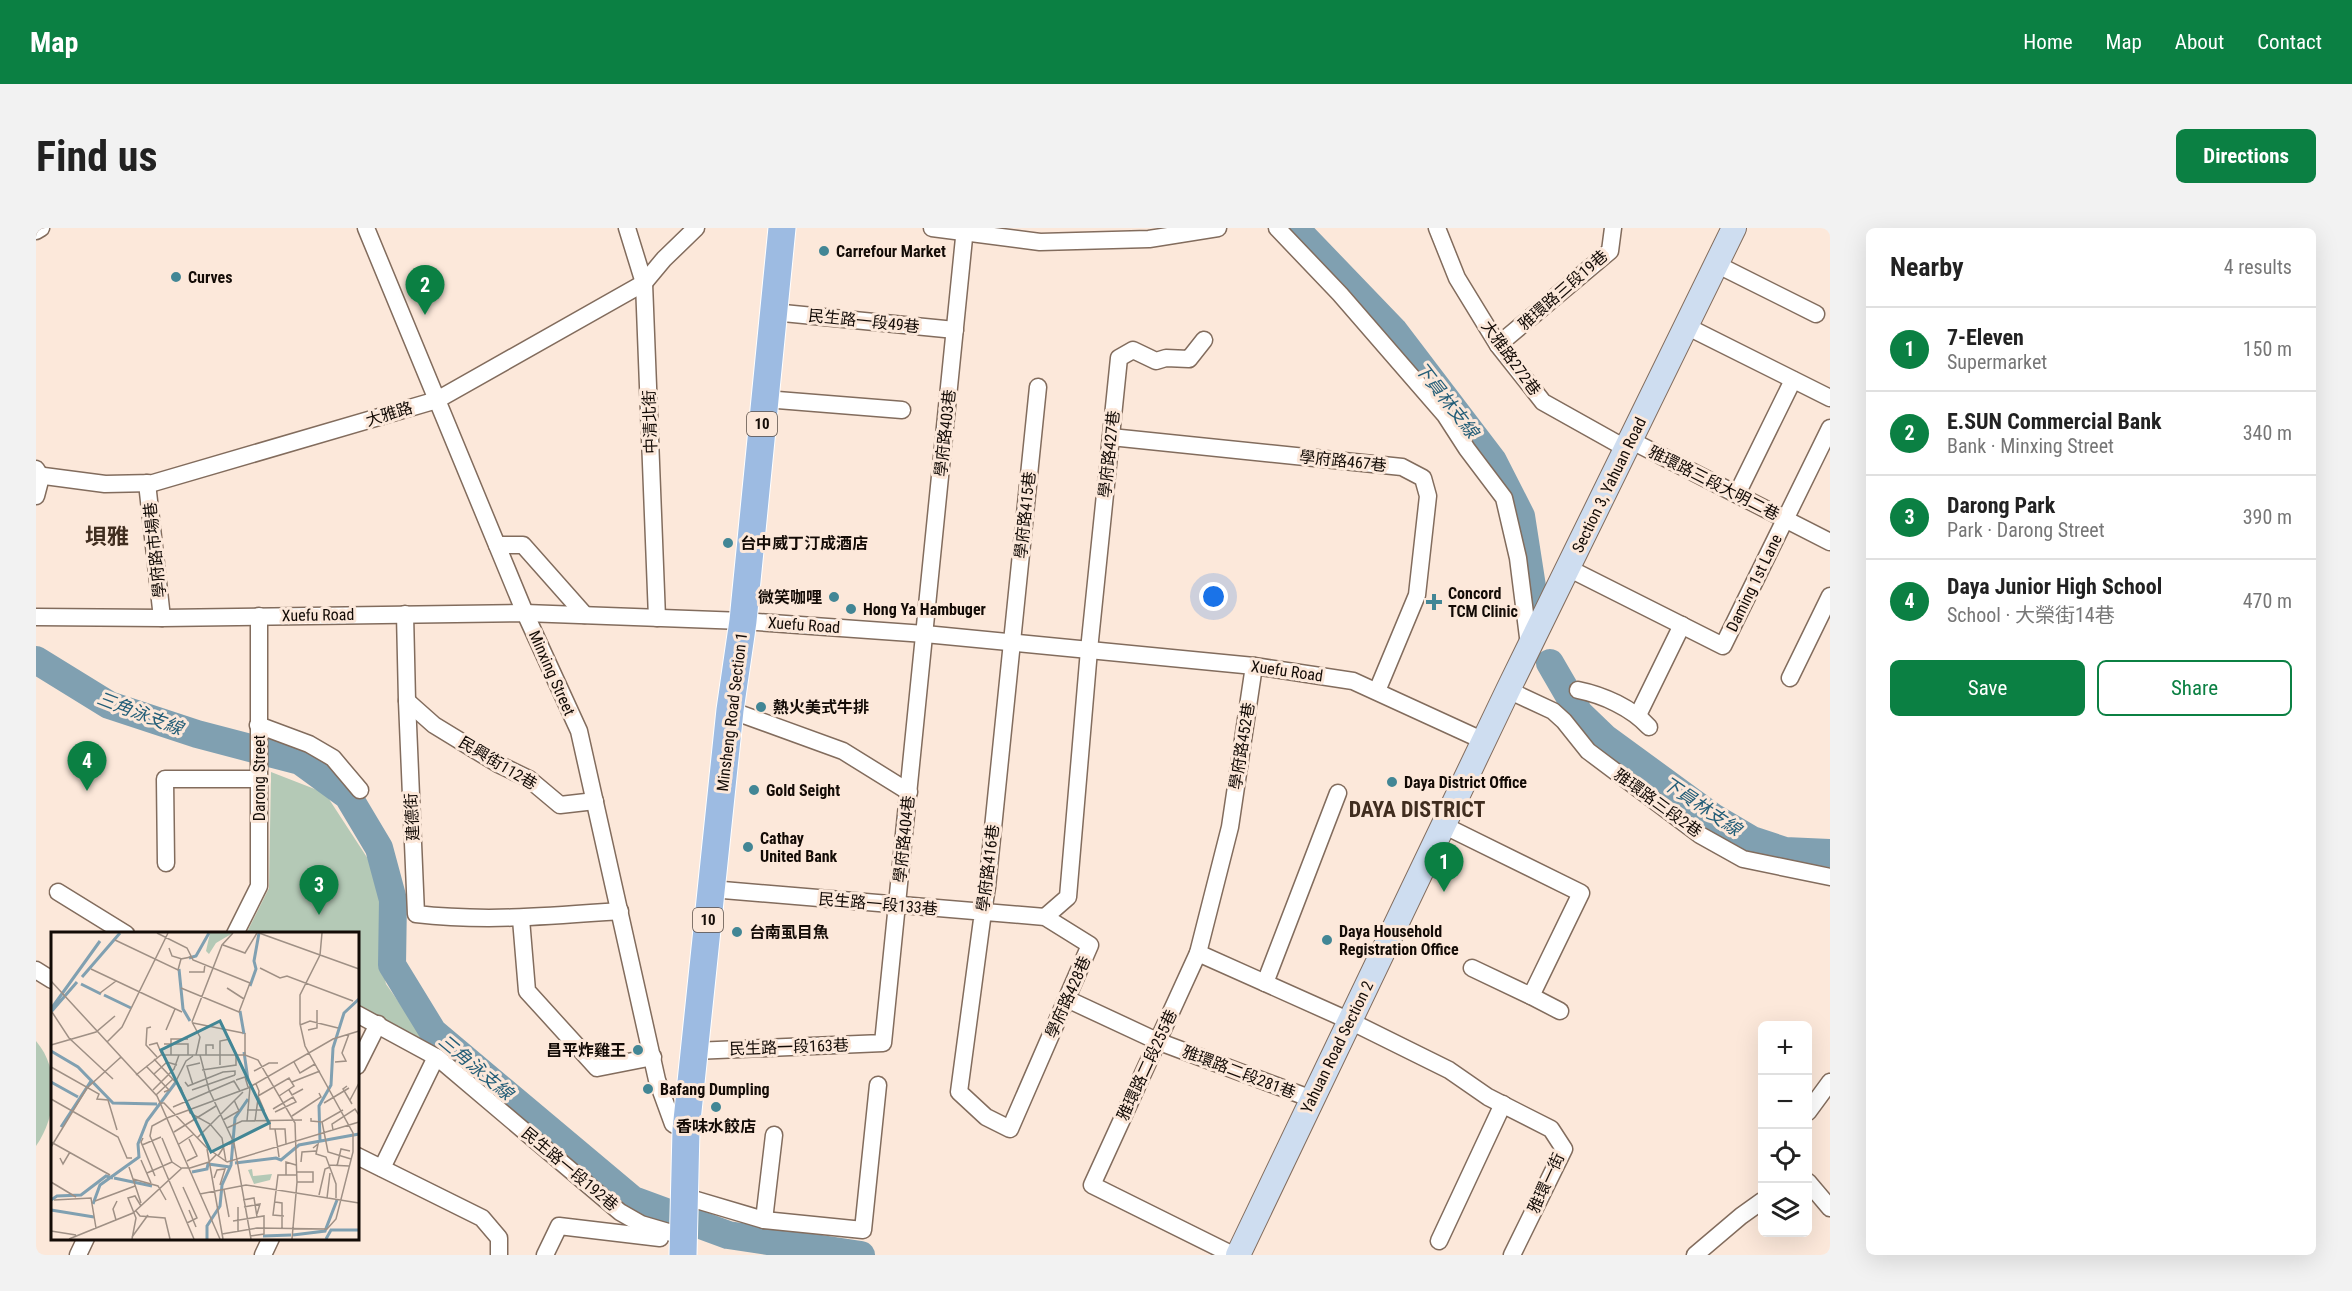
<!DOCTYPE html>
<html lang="en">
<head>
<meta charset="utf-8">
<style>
  :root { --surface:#fff; --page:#f2f2f2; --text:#222; --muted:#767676; --line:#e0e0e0; --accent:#0b8043 }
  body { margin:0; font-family:"Roboto Condensed","Noto Sans TC",sans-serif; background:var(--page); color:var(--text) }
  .controls { position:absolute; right:18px; bottom:18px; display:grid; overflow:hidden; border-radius:9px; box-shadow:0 6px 24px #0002 }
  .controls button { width:54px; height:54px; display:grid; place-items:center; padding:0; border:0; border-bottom:2px solid var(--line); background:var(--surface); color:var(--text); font:30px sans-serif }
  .you { position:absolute; left:1178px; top:369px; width:21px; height:21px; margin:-15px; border:4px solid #fff; border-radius:50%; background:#1a73e8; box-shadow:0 0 0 9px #1a73e833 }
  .badge { display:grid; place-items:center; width:39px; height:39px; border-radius:50%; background:var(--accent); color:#fff; font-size:20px; font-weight:700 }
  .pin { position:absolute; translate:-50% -50px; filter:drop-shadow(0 2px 3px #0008) }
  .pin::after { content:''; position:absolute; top:32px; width:21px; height:18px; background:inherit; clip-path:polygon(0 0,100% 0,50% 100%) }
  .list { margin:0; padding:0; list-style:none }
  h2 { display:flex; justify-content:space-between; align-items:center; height:78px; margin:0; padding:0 24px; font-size:26px }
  h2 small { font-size:20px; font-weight:400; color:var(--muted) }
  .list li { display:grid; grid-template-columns:39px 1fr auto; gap:18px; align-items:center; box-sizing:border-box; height:84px; padding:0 24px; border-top:2px solid var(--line) }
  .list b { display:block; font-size:22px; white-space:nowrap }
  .list p { margin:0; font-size:20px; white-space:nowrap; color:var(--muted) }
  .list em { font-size:20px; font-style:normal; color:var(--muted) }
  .actions { display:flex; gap:12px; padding:18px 24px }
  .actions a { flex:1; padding:14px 0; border:2px solid var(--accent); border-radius:9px; text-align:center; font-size:21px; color:var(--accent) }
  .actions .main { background:var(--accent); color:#fff }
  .icon { flex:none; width:33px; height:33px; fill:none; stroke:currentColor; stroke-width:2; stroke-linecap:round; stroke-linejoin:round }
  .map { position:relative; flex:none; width:1794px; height:1027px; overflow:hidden; border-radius:9px }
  header { display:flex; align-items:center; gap:36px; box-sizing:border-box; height:84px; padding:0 30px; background:var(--accent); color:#fff }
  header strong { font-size:28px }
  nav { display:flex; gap:33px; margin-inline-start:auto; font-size:21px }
  .intro { display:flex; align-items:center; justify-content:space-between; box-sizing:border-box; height:144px; padding:0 36px }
  h1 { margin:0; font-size:42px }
  .button { padding:15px 27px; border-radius:9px; background:var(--accent); color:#fff; font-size:21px; font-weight:700 }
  main { display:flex; gap:36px; padding:0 36px }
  aside { flex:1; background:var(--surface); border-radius:9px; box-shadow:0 6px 24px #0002 }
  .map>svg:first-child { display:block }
  .green { fill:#b4c9b6 }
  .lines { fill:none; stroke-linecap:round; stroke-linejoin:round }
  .river { stroke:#80a0b1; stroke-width:28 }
  .street-casing { stroke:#826c5d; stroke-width:19 }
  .secondary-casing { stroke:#826c5d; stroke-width:26 }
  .primary-casing { stroke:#fff; stroke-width:29 }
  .street { stroke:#fff; stroke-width:16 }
  .secondary { stroke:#ceddf0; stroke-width:24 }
  .primary { stroke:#9dbbe2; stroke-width:27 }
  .poi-dot { fill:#428695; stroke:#fce8da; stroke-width:2 }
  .labels { text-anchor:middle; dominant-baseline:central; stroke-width:6; stroke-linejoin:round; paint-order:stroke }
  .shield { fill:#fce8da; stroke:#594d46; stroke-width:1.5 }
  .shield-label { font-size:15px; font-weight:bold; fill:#130b06 }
  .poi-label { font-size:16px; font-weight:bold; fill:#130b06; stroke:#fce8da; text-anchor:start }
  .street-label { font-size:16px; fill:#130b06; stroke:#fce8da }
  .water-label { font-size:18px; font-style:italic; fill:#245e78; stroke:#fce8da }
  .district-label { font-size:22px; font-weight:bold; fill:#402d1f; stroke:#fce8da }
  .inset-river { fill:none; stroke:#80a0b1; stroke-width:3 }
  .inset-road { fill:none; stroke:#9f9085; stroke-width:1.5 }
  .view { fill:#428695; fill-opacity:0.15; stroke:#428695; stroke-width:3 }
  .inset-edge { fill:none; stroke:#130b06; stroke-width:3 }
</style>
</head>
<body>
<header>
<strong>Map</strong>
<nav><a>Home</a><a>Map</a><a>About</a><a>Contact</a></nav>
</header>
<div class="intro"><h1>Find us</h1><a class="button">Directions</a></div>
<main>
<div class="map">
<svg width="1794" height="1027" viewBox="0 0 1794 1027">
  <rect width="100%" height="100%" fill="#fce8da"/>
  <!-- green -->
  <g class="green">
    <path d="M 235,544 L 289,565 L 334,634 L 346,678 L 345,733 L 350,756 L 400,827 L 321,782 L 321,706 L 210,706 L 233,660 Z"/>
    <path d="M 0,813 C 25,842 21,888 0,918 Z"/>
  </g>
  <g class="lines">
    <!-- river -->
    <g class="river">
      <path d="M 1259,0 L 1358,103 L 1457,233 L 1485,288 L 1499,378"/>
      <path d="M 0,432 L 73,477 L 161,506 L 264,533 L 312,568 L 343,620 L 357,672 L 356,737 L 397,804 L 597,972 L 692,1007 L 825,1027"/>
      <path d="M 1514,435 L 1543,485 L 1569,510 L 1677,589 L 1716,612 L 1749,623 L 1794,625"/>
    </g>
    <!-- street casing -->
    <g class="street-casing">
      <g id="street">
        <path d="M 330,0 L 489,385 L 543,503 L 621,852 L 637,896 L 650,902"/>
        <path d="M 591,0 L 608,55 L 621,390"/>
        <path d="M 896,0 L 1004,14 L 1113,11 L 1182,0"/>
        <path d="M 1241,0 L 1304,66 L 1409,187 L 1431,221 L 1468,270 L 1482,330 L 1493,417"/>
        <path d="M 1401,0 L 1421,50 L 1462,117 L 1507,174 L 1591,221"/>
        <path d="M 0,3 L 5,0"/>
        <path d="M 1680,36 L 1780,86"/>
        <path d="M 737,84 L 919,102"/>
        <path d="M 1650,98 L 1794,170"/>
        <path d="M 1462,117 L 1574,23 L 1577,0"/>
        <path d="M 729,171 L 866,182"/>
        <path d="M 1075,209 L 1366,239 L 1387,250 L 1392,268 L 1381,367 L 1341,463"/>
        <path d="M 1594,212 L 1794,314"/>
        <path d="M 0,241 L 5,249 L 0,268"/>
        <path d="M 0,247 L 69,256 L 117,255 L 401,172 L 608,55 L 628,31 L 660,0"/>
        <path d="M 111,255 L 126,390"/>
        <path d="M 1701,266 L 1757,152"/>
        <path d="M 461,317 L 487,317 L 549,387"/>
        <path d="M 1532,340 L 1687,418 L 1794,200"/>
        <path d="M 369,386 L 371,473 L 380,686 C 449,694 516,688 584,683"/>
        <path d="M 0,389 L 126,390 L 489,385 L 707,393 L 889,406 L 1218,438 L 1317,453 L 1448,513"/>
        <path d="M 1754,450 L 1794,368"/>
        <path d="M 1472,462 L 1517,483 L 1528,493 L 1552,523 L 1664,607 L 1707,631 L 1794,649"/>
        <path d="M 1542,462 C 1567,467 1596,480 1613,499"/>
        <path d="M 371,473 L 398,497 L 462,536 L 493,551 L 524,577 L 559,573"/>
        <path d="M 694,482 L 807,523 L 873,564"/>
        <path d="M 1602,487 L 1646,397"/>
        <path d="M 222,497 L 273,516 L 297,530 L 324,562"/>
        <path d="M 1407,597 L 1545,665 L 1495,768 L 1436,740"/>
        <path d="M 130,635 L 129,551 L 223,551"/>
        <path d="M 675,661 L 1009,689 L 1054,717 L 974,901 L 950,889 L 923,864 L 947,684 L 951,659 L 1002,159"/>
        <path d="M 22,664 L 90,706"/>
        <path d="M 1009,689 L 1032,669 L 1053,422 L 1083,130 L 1097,122 L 1120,133 L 1130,130 L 1153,131 L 1168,112"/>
        <path d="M 485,691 L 491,763 L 561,840 L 617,829"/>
        <path d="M 199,706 L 223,658 L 223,388"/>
        <path d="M 1162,725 L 1314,793 L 1413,842 L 1452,869 L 1515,901 L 1528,921 L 1476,1027"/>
        <path d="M 0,742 L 16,752"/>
        <path d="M 1229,755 L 1302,565"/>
        <path d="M 1495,768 L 1524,783"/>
        <path d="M 1031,771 L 1121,813 L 1276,871"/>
        <path d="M 321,786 L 402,830 L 584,984 L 605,996 L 646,1008"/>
        <path d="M 658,823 L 847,815 L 929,0"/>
        <path d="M 321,838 L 342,796"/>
        <path d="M 1772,884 L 1794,854"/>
        <path d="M 321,928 L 446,990 L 463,1010 L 463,1027"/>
        <path d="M 346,940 L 400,829"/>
        <path d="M 1772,954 L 1794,980"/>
        <path d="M 647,968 L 728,992 L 827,1002 L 842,857"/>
        <path d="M 728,992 L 738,907"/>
        <path d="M 1403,1013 L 1467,876"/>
        <path d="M 42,1027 L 50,1010"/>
        <path d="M 227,1027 L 235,1010"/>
        <path d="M 509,1027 L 523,998 L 624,1010"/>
        <path d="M 1197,1027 L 1056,957 L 1162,725 L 1194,599 L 1218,438"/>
        <path d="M 1659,1027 L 1705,988 L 1726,973"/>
      </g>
    </g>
    <!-- secondary casing -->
    <g class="secondary-casing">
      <path id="secondary" d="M 1202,1027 L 1472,462 L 1698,0"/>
    </g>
    <!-- primary casing -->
    <g class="primary-casing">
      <path id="primary" d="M 647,1027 L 650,902 L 694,482 L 707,393 L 746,0"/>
    </g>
    <!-- street -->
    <use href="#street" class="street"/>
    <!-- secondary -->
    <use href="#secondary" class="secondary"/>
    <!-- primary -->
    <use href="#primary" class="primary"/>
  </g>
  <!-- markers -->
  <g class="poi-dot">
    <circle cx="788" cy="23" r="6"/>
    <circle cx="140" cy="49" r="6"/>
    <circle cx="692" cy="315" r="6"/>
    <circle cx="798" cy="369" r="6"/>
    <path d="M1395 365h6v6h6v6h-6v6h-6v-6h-6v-6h6z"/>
    <circle cx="815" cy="381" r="6"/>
    <circle cx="725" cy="479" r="6"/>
    <circle cx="1356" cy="554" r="6"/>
    <circle cx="718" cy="562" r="6"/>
    <circle cx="712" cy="619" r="6"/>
    <circle cx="701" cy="704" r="6"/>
    <circle cx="1291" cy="712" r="6"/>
    <circle cx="602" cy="822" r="6"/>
    <circle cx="612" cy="861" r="6"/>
    <circle cx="680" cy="879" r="6"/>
  </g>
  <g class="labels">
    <!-- shield labels -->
    <g class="shield">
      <rect x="711" y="184" width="30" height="24" rx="4.5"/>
      <rect x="657" y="680" width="30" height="24" rx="4.5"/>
    </g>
    <g class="shield-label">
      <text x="726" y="196">10</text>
      <text x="672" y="692">10</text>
    </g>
    <!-- poi labels -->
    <g class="poi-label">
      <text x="800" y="23">Carrefour Market</text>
      <text x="152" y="49">Curves</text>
      <text x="704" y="315">台中威丁汀成酒店</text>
      <text x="1412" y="365">Concord<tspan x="1412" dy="18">TCM Clinic</tspan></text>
      <text x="786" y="369" text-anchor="end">微笑咖哩</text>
      <text x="827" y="381">Hong Ya Hambuger</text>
      <text x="737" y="479">熱火美式牛排</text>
      <text x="1368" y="554">Daya District Office</text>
      <text x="730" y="562">Gold Seight</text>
      <text x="724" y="610">Cathay<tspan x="724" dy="18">United Bank</tspan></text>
      <text x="1303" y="703">Daya Household<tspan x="1303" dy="18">Registration Office</tspan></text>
      <text x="713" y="704">台南虱目魚</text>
      <text x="590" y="822" text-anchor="end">昌平炸雞王</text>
      <text x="624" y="861">Bafang Dumpling</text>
      <text x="680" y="898" text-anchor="middle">香味水餃店</text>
    </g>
    <!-- street labels -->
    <g class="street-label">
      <text transform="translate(1527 62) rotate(-41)">雅環路三段19巷</text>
      <text transform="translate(828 93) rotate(6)">民生路一段49巷</text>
      <text transform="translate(1475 130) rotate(54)">大雅路272巷</text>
      <text transform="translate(353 186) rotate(-17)">大雅路</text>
      <text transform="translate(614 194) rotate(-92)">中清北街</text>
      <text transform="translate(909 205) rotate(-84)">學府路403巷</text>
      <text transform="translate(1073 226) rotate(-84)">學府路427巷</text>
      <text transform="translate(1307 233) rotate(6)">學府路467巷</text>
      <text transform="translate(1678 255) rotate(27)">雅環路三段大明二巷</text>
      <text transform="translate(1573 257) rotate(-64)">Section 3, Yahuan Road</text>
      <text transform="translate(989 287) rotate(-84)">學府路415巷</text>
      <text transform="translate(119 322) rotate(-96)">學府路市場巷</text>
      <text transform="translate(1718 355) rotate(-64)">Daming 1st Lane</text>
      <text transform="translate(282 387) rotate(-1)">Xuefu Road</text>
      <text transform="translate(768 397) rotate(4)">Xuefu Road</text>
      <text transform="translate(1251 443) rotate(8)">Xuefu Road</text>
      <text transform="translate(516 445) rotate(66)">Minxing Street</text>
      <text transform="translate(696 484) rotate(-83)">Minsheng Road Section 1</text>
      <text transform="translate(1206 518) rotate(-81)">學府路452巷</text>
      <text transform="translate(462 535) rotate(31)">民興街112巷</text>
      <text transform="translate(223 550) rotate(-90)">Darong Street</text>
      <text transform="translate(1622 575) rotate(36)">雅環路三段2巷</text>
      <text transform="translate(376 589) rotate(-93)">建德街</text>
      <text transform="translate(868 611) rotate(-84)">學府路404巷</text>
      <text transform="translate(952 640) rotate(-83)">學府路416巷</text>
      <text transform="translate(842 676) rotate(5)">民生路一段133巷</text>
      <text transform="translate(1032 769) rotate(-66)">學府路428巷</text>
      <text transform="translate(753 819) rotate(-2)">民生路一段163巷</text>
      <text transform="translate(1301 819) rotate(-64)">Yahuan Road Section 2</text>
      <text transform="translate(1111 837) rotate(-65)">雅環路二段255巷</text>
      <text transform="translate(1203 844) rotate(21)">雅環路二段281巷</text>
      <text transform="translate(534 941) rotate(40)">民生路一段192巷</text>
      <text transform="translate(1510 955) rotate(-65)">雅環一街</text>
    </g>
    <!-- water labels -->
    <g class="water-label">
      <text transform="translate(1411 172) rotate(52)">下員林支線</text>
      <text transform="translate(104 485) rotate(21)">三角泳支線</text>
      <text transform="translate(1666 578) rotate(34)">下員林支線</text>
      <text transform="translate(440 839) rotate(40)">三角泳支線</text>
    </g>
    <!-- district labels -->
    <g class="district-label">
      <text x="71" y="308">垻雅</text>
      <text x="1381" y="581">DAYA DISTRICT</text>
    </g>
  </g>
  <!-- overview -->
  <g transform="translate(15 704)">
    <rect width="308" height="308" fill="#fce8da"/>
    <path d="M 159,1 L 182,1 L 165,11 L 158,22 L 155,19 ZM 201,237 L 202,244 L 221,242 L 219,248 L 203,252 L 197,238 Z" fill="#b4c9b6"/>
    <path class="inset-river" d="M 138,26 L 145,24 L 158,1M 128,37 L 132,77 L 139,89M 31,45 L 69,1M 30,52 L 50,62M 199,54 L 205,37 L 203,29 L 208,1M 53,63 L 80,76M 0,77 L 49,9M 189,79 L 193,102M 0,80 L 26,50M 0,119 L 27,135 L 62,171 L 106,172M 193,120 L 197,148M 0,150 L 27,165M 10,195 L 40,149M 269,209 L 268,174 L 280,153 L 282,116 L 293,81 L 308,67M 184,231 L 225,226 L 230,228 L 248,213 L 308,202M 141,240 L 156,237 L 157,232 L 179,235M 63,246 L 101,254M 0,268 L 6,264 L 30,263 L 55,244 L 62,246M 42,272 L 49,253 L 88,225 L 87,212 L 96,189 L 125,150M 0,278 L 43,285M 242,303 L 274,299 L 286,268M 212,304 L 240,303M 156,307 L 156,294 L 169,274 L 171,253 L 180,233 L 184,186 L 197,167M 275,307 L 280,298 L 308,298"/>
    <path class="inset-road" d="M 106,1 L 136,16 L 142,28 L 199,51 L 188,80 L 130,56M 208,1 L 308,37M 64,8 L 127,38 L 130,27 L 140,25M 172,13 L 194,21 L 206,1M 118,16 L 121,24 L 131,27M 209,36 L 229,46 L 236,44 L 302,69M 40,37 L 131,80M 138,40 L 153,40 L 154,32M 0,49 L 106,164 L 169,307M 176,56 L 193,67M 49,61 L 65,49M 1,80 L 18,106 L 62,147M 141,90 L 171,13 L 182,1M 141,90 L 149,105 L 145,123M 142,91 L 192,101M 249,93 L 259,89 L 287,96M 100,95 L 96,96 L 95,113 L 106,125M 115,98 L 124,77M 257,98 L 266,96 L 266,78M 194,101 L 194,123M 56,110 L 71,95 L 117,1M 113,112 L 137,112 L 137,123M 0,113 L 45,100 L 64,84M 98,113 L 106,111 L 111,123M 120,123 L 120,107 L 137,107M 149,123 L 158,158 L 183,211 L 200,307M 155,123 L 155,113 L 162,113 L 162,117M 103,127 L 130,156 L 139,181 L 159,192 L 171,206 L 175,230M 243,130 L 249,141 L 264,132M 284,130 L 295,129 L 291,121 L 298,102M 169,133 L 169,109 L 179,107M 95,134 L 118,158 L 113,160M 0,135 L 48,162 L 46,167 L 57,168 L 66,198M 151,138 L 185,133 L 185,123M 203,139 L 218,131 L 227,131M 103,142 L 116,130 L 126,133M 85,143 L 110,123 L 194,123 L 207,128 L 244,191 L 246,250 L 241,307M 185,148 L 194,145 L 197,155M 125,149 L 135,129 L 142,124M 134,150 L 137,154 L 172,140 L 184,139 L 184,143M 241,150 L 269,139M 142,153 L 136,134 L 149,131M 296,154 L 292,157 L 301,172M 102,158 L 123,137 L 128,123M 141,158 L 184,143M 238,158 L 241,163 L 252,157M 105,163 L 122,147M 207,164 L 238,146 L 243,154 L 228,164M 0,167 L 67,205 L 76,226 L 81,226M 299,168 L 308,151M 108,171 L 113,171 L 156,216 L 176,230M 273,171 L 298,156M 122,175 L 183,149 L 189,159M 222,177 L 242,165 L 245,170 L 224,180M 196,178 L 213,178 L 207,164M 241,184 L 270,165 L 268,161M 116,186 L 101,194 L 99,204 L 143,307M 116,186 L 197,156 L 282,107 L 308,99M 260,186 L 260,189 L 271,190 L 292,178M 172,188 L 188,179 L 183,168M 196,189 L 199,155M 204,189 L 208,159 L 205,152M 219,189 L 219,197 L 234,197 L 235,212M 271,190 L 277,220 L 300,227M 176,196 L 191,189 L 251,188M 224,197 L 228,225M 282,198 L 281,192 L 304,177 L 308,183M 123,200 L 165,174M 92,206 L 90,210 L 104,244M 111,206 L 121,230 L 130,236M 146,206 L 192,160M 0,210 L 59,243M 128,212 L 143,202M 91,213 L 110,205M 0,215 L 36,156 L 70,125M 262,216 L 267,212 L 265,222 L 275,225 L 285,252 L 285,266M 156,217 L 172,307M 167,224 L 174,213 L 183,211M 9,226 L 12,232 L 19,220M 90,228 L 100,251M 136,229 L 146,224 L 138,207M 176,230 L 308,190M 250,230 L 251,220 L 265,219M 245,233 L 235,230 L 235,243 L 246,243M 278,233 L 298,234M 286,234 L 290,217 L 299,219M 78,235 L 90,271M 139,236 L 158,230 L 165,223M 246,240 L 262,240 L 262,245M 96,241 L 121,230M 163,246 L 166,238 L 174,237 L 169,253M 82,247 L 107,254 L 115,268M 0,250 L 25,265M 246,250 L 262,250 L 262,245M 132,255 L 146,286 L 136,291M 173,258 L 178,285M 149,262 L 195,253 L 308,271M 268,263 L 274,237 L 279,235M 276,266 L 279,241M 3,268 L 40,266 L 45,296M 192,268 L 203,266 L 206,285M 44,269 L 84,254M 224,270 L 231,271 L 231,296M 187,275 L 187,299M 193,275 L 209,272 L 206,282M 138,278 L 145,295M 85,279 L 89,284 L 114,286 L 119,307M 233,284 L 222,283 L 227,243 L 235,243M 65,288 L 62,277 L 66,269M 182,289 L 213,284 L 213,302 L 199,304M 0,299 L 25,303M 171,302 L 206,296 L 276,297 L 285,287 L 302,220 L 302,201 L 254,114 L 249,92 L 249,63 L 269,23 L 271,1M 81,305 L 97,283M 18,307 L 82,281 L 131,236 L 139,236M 81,307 L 85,286 L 77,266 L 84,264 L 90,274"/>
    <path class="view" d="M 169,89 L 218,191 L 160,220 L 110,118 Z"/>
    <rect width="308" height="308" class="inset-edge"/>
  </g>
</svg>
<div class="controls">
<button>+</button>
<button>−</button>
<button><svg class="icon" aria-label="locate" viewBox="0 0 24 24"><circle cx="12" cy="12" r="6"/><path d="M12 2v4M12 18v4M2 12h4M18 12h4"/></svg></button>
<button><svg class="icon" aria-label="layers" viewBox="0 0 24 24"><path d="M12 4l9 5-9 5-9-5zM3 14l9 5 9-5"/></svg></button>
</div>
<div class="you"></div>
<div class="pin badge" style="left:1408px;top:664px">1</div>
<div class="pin badge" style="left:389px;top:87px">2</div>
<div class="pin badge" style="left:283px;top:687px">3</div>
<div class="pin badge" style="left:51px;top:563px">4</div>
</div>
<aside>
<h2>Nearby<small>4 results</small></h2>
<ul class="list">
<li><span class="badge">1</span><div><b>7-Eleven</b><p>Supermarket</p></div><em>150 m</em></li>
<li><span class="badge">2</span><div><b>E.SUN Commercial Bank</b><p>Bank · Minxing Street</p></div><em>340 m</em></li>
<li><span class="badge">3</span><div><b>Darong Park</b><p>Park · Darong Street</p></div><em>390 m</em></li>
<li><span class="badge">4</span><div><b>Daya Junior High School</b><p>School · 大榮街14巷</p></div><em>470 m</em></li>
</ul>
<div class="actions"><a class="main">Save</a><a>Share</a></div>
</aside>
</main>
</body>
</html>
